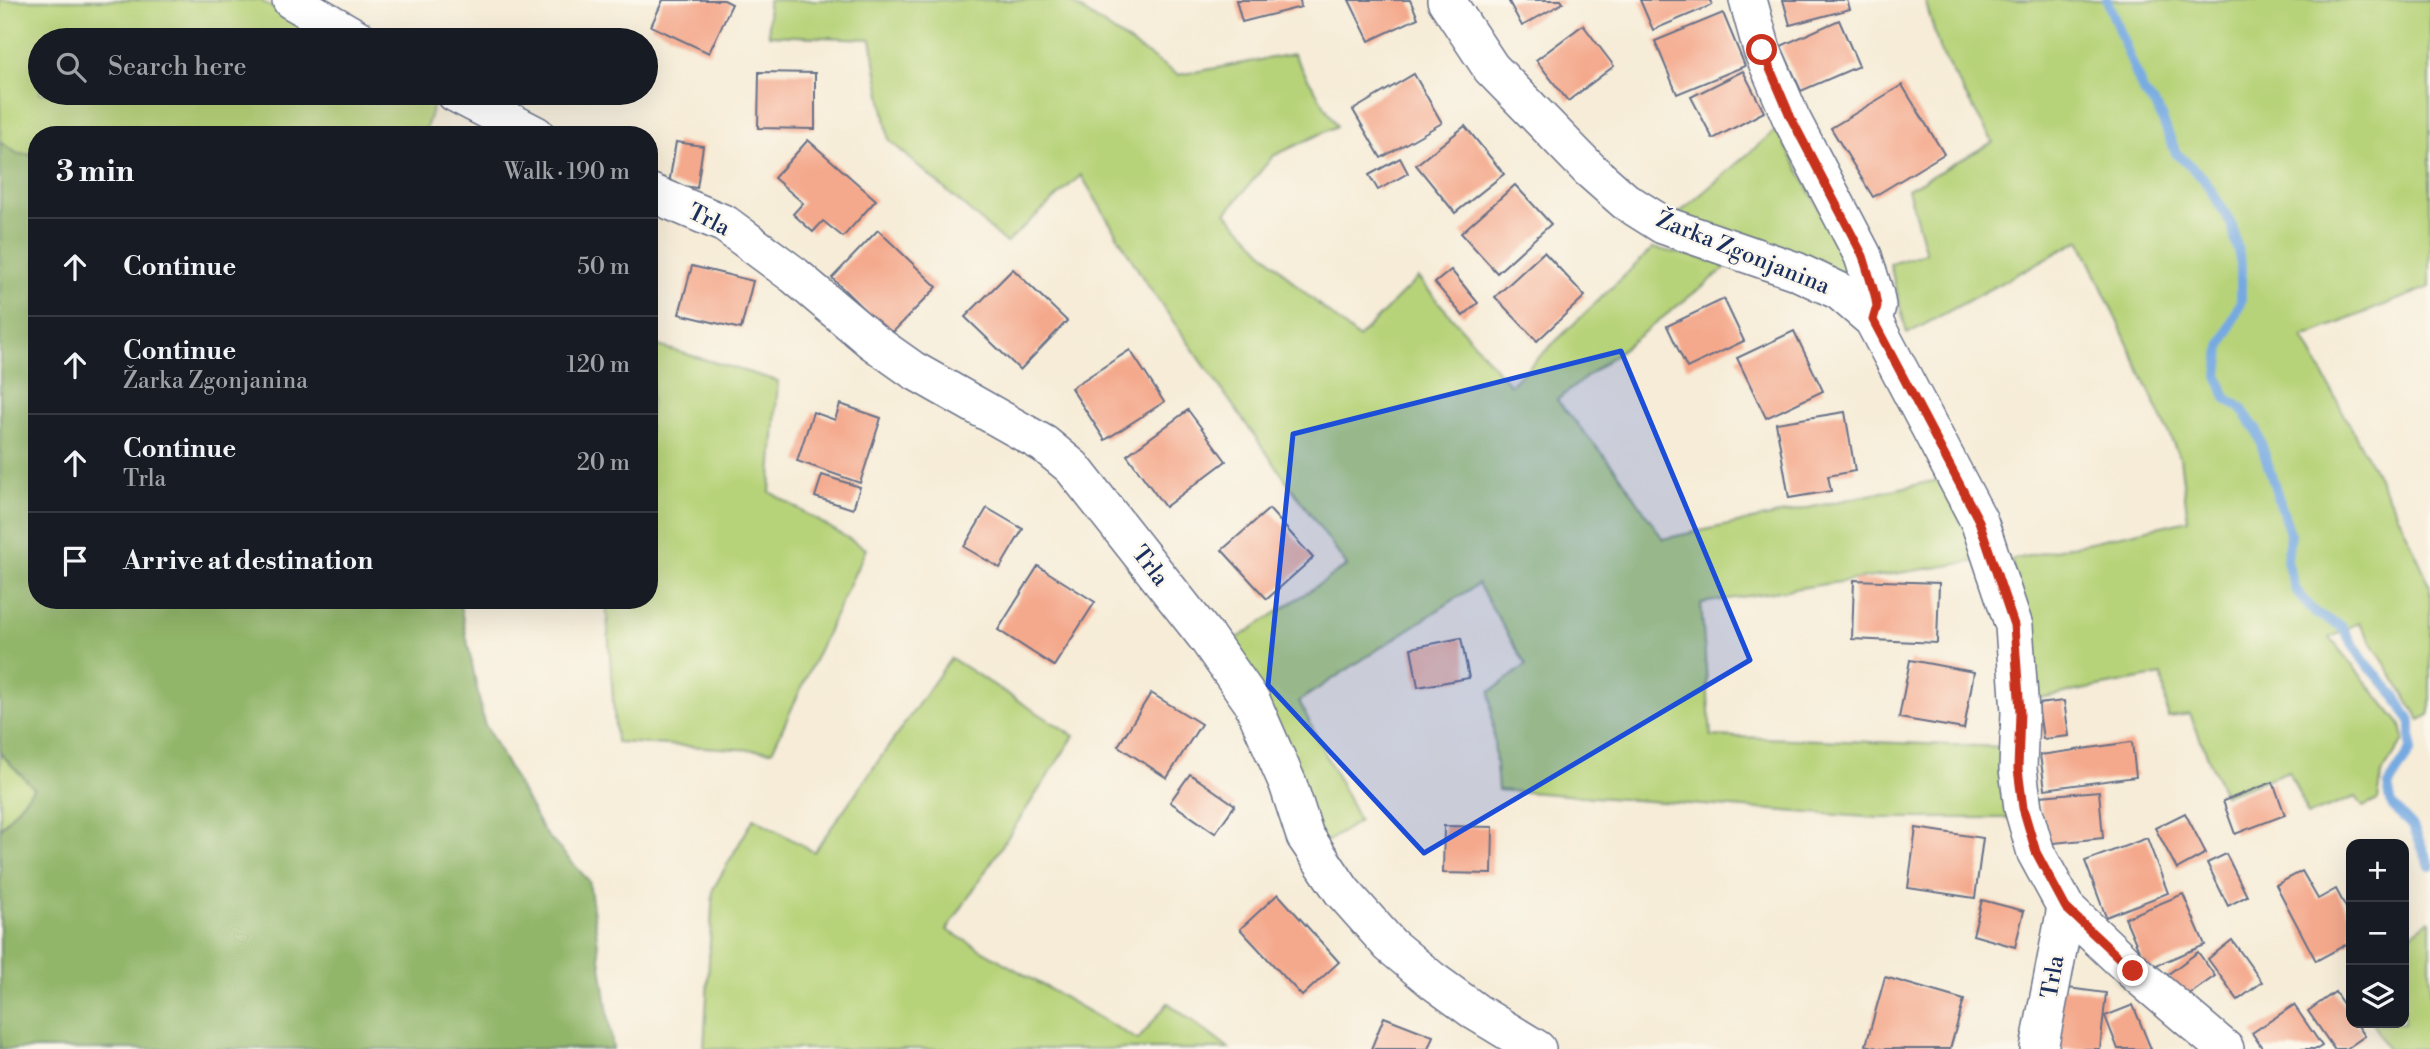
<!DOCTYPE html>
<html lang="en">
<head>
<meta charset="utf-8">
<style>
  :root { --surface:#171b24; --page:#242831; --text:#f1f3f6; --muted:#9ea1a6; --line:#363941 }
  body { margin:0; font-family:"Libre Bodoni",serif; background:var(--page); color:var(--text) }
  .controls { position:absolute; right:21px; bottom:21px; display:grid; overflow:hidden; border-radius:14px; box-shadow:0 7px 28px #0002 }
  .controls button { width:63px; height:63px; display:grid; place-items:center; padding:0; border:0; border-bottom:2px solid var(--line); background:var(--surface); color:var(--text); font:35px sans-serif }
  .stop { position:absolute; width:21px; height:21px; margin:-16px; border:5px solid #c8321e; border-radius:50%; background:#fff }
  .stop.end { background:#c8321e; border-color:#fff; box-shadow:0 2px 7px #0008 }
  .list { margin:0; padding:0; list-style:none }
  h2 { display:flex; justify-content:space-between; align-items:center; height:91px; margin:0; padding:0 28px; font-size:30px }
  h2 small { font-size:23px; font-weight:400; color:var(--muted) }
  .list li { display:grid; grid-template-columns:46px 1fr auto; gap:21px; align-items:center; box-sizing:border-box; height:98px; padding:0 28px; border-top:2px solid var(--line) }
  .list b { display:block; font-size:26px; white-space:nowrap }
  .list p { margin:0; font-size:23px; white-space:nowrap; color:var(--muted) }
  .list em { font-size:23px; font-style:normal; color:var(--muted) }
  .icon { flex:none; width:38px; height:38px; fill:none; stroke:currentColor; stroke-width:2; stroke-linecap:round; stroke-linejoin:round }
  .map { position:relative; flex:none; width:2430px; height:1049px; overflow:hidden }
  .search { position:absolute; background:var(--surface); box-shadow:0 7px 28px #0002; left:28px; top:28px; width:630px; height:77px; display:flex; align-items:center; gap:18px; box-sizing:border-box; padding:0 24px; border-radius:38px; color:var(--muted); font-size:26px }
  .panel { position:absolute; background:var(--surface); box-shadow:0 7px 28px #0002; left:28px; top:126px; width:630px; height:483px; border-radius:28px }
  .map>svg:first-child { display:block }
  .green { fill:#b7d379; stroke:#69816c; stroke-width:2 }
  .forest { fill:#91b569; stroke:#567264; stroke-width:2 }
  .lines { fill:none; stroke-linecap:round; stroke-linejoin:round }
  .stream { stroke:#74a9e1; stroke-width:10 }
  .building { fill:#f4a98c }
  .minor-casing { stroke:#687188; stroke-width:40 }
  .minor { stroke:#fff; stroke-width:37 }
  .route { stroke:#c8321e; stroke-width:9 }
  .marked { fill:#1d4ed8; fill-opacity:0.2; stroke:#1d4ed8; stroke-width:5; stroke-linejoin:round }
  .labels { text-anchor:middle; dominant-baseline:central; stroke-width:5; stroke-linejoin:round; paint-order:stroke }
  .street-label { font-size:23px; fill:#1b2f5e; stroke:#fbf7ec }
</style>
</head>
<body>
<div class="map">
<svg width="2430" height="1049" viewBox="0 0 2430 1049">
  <rect width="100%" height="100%" fill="#fbf7ec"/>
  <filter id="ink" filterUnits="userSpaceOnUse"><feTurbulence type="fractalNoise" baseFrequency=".0143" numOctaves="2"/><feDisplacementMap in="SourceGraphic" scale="14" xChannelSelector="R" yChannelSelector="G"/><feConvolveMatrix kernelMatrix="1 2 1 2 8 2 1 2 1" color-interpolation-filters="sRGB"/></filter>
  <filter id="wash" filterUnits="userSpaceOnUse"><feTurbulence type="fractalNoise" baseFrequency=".00686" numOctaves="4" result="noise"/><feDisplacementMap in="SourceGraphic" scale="28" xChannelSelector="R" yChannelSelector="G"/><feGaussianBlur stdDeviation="1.57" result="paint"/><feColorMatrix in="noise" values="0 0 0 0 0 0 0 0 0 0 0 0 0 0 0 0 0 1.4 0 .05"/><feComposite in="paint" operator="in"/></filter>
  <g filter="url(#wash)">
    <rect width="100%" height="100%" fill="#f6ecd7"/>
    <!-- green -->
    <g class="green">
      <path d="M 0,0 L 260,0 L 325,40 L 40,40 L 40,93 L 411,93 L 433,106 L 424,135 L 37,135 L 37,155 L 18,154 L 0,142 Z"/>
      <path d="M 768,0 L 1067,0 L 1178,75 L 1293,54 L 1337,126 L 1273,156 L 1226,213 L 1295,284 L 1358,338 L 1418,278 L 1510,385 L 1653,248 L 1731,264 L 1557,400 L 1617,471 L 1663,539 L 1943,479 L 1978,561 L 1701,603 L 1711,736 L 2004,747 L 2008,818 L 1879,818 L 1498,790 L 1490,692 L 1526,665 L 1478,584 L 1299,701 L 1359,821 L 1325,843 L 1227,645 L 1347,566 L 1146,283 L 1081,175 L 1006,243 L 889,140 L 871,39 L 769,35 Z"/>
      <path d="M 1925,0 L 2430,0 L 2430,287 L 2303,337 L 2401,521 L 2430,585 L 2430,715 L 2420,720 L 2359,622 L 2330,638 L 2401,725 L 2404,740 L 2382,773 L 2378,800 L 2363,807 L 2356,797 L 2308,815 L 2289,771 L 2224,795 L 2190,714 L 2168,717 L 2162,675 L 2033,699 L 2030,632 L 2011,560 L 2188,520 L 2180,458 L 2080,240 L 1907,334 L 1890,264 L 1926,253 L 1908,189 L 1993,142 L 1940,51 Z"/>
      <path d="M 1777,129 L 1858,282 L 1851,287 L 1820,260 L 1745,241 L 1677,215 Z"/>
      <path d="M 655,345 L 778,381 L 770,492 L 866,549 L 772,751 L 616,742 L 606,600 L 649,600 L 649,424 Z"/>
      <path d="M 951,658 L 1074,736 L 947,930 L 1138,1040 L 1168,1003 L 1229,1049 L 704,1049 L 713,889 L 754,818 L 814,852 Z"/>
      <path d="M 0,753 L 34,788 L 0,829 Z"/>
      <path d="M 2430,920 L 2430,1049 L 2388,1049 L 2372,1023 L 2404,1023 L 2404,939 Z"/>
    </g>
    <!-- forest -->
    <path class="forest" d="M 0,142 L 18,154 L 37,155 L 37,600 L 459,600 L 484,723 L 544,832 L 589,881 L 613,1049 L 0,1049 L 0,829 L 34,788 L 0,753 Z"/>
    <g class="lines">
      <!-- stream -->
      <path class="stream" d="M 2107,0 L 2143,91 L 2158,109 L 2176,153 L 2204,179 L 2232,225 L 2241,264 L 2241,301 L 2221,347 L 2218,376 L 2226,398 L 2241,408 L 2257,431 L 2290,534 L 2287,561 L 2295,589 L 2315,613 L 2341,626 L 2364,661 L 2394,694 L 2411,723 L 2411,750 L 2388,786 L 2392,805 L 2413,827 L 2430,866"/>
    </g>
    <g id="blocks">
      <!-- building -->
      <g class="building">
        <path d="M 663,0 L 724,0 L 732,4 L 709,53 L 651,26 Z"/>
        <path d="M 1236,0 L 1300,0 L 1301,7 L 1242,22 Z"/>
        <path d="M 1349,0 L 1410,0 L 1418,18 L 1369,41 Z"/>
        <path d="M 1508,0 L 1561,0 L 1563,3 L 1522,26 Z"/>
        <path d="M 1640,0 L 1710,0 L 1712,5 L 1653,30 Z"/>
        <path d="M 1783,0 L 1847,0 L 1850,9 L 1790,25 Z"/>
        <path d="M 1723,13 L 1745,66 L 1677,94 L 1655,41 Z"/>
        <path d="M 1839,20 L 1859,66 L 1801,91 L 1781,46 Z"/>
        <path d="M 1583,25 L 1614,66 L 1568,101 L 1536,60 Z"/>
        <path d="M 1743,71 L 1764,112 L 1713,139 L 1691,97 Z"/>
        <path d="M 759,72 L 815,73 L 815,129 L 758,128 Z"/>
        <path d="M 1414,74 L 1442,123 L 1381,158 L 1353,110 Z"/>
        <path d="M 1902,85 L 1944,154 L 1873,197 L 1831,128 Z"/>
        <path d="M 1465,126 L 1504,174 L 1455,213 L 1416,165 Z"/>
        <path d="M 808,140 L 876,200 L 843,237 L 823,221 L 813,232 L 793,214 L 803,203 L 774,178 Z"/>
        <path d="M 676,142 L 703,146 L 697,188 L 669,184 Z"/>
        <path d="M 1400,158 L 1408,173 L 1378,190 L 1369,175 Z"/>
        <path d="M 1515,185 L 1551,224 L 1497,273 L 1461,233 Z"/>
        <path d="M 878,230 L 937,287 L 890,335 L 832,278 Z"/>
        <path d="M 1544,252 L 1585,296 L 1537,341 L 1495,297 Z"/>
        <path d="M 692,266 L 753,281 L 741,329 L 679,314 Z"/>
        <path d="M 1013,269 L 1067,321 L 1020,370 L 965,317 Z"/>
        <path d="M 1451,270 L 1478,303 L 1463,316 L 1435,283 Z"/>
        <path d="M 1724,299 L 1744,341 L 1687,368 L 1667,326 Z"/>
        <path d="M 1794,331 L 1823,391 L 1766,418 L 1737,358 Z"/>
        <path d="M 1130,350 L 1164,402 L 1105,440 L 1071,388 Z"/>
        <path d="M 840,404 L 881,418 L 860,483 L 797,461 L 813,412 L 835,420 Z"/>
        <path d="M 1188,410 L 1226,461 L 1165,507 L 1127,455 Z"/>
        <path d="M 1845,412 L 1855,471 L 1828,476 L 1831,491 L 1789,498 L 1776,423 Z"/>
        <path d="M 822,475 L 860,487 L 853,509 L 815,497 Z"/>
        <path d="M 987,508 L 1023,529 L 1000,568 L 964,547 Z"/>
        <path d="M 1269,509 L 1313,558 L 1267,599 L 1222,550 Z"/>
        <path d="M 1038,566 L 1095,602 L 1054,666 L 998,630 Z"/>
        <path d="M 1854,580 L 1939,583 L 1937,643 L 1852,639 Z"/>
        <path d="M 1461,638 L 1469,678 L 1418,687 L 1411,648 Z"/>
        <path d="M 1910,660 L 1974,672 L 1964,729 L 1899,718 Z"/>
        <path d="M 1151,693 L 1201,724 L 1167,778 L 1118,746 Z"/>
        <path d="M 2064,701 L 2069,736 L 2043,739 L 2038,704 Z"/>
        <path d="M 2132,742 L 2136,777 L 2045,789 L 2040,755 Z"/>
        <path d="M 1190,774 L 1235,805 L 1215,833 L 1170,802 Z"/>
        <path d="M 2273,782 L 2285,815 L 2235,834 L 2223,801 Z"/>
        <path d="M 2099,791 L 2103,838 L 2044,844 L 2040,796 Z"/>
        <path d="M 2185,813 L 2206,853 L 2177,869 L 2155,828 Z"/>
        <path d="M 1444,826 L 1493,827 L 1492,874 L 1443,873 Z"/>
        <path d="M 1916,828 L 1983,838 L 1975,898 L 1908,888 Z"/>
        <path d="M 2147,838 L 2168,893 L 2106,917 L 2085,861 Z"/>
        <path d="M 2226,854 L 2247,896 L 2228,906 L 2207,863 Z"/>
        <path d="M 2302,871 L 2318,899 L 2336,889 L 2351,917 L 2351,942 L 2316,961 L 2276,885 Z"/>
        <path d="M 1278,894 L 1339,962 L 1302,996 L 1240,929 Z"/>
        <path d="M 2183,894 L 2205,945 L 2147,969 L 2125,918 Z"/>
        <path d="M 1982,900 L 2024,911 L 2015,947 L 1973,935 Z"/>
        <path d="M 2232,940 L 2262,982 L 2238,1000 L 2208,959 Z"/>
        <path d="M 2198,952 L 2215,976 L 2184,998 L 2167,975 Z"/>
        <path d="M 1885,977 L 1964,1000 L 1950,1049 L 1881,1049 L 1866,1045 Z"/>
        <path d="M 2060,987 L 2106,993 L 2100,1049 L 2052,1049 Z"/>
        <path d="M 2335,992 L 2351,1016 L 2351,1023 L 2356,1023 L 2365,1036 L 2346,1049 L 2334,1049 L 2308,1011 Z"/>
        <path d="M 2133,1005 L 2151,1049 L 2118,1049 L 2105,1016 Z"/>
        <path d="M 2294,1005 L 2322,1046 L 2317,1049 L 2263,1049 L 2252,1033 Z"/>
        <path d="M 1384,1017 L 1433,1036 L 1428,1049 L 1371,1049 Z"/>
      </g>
    </g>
  </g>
  <g filter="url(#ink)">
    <use href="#blocks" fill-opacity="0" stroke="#687188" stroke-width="2"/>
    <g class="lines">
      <!-- minor casing -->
      <g class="minor-casing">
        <g id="minor">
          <path d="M 291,0 L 360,40"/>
          <path d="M 1446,0 L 1491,68 L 1590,170 L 1625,201 L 1663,225 L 1796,271 L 1839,291 L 1873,320 L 1979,521 L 2014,626 L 2020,712 L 2018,769 L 2023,808 L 2036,853 L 2066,908"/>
          <path d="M 1748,0 L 1762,50 L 1791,118 L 1863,256 L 1875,295 L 1877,306 L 1873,320"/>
          <path d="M 455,93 L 536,135"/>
          <path d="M 649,192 L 725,224 L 794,275 L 872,341 L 913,370 L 1044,444 L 1072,467 L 1207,638 L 1252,702 L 1288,784 L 1305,836 L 1342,891 L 1390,945 L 1432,980 L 1476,1012 L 1537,1049"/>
          <path d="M 2039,1049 L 2066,908 L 2133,971 L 2225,1049"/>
        </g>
      </g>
      <!-- minor -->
      <use href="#minor" class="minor"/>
    </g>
  </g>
  <g class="lines" filter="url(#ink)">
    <!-- route -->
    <path class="route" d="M 1762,50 L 1791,118 L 1863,256 L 1875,295 L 1877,306 L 1873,320 L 1979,521 L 2014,625 L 2020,712 L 2018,769 L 2023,808 L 2036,852 L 2066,908 L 2133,971"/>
  </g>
  <!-- marked area -->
  <path class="marked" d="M 1621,351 L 1750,660 L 1424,853 L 1268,685 L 1293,434 Z"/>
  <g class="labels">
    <!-- street labels -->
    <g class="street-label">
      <text transform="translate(709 220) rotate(27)">Trla</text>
      <text transform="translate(1743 253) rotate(22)">Žarka Zgonjanina</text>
      <text transform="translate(1150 566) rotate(52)">Trla</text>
      <text transform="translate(2053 977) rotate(-80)">Trla</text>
    </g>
  </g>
</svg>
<div class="controls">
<button>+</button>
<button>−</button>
<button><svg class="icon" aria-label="layers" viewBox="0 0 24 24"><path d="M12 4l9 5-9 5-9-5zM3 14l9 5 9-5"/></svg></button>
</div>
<div class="stop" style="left:1762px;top:50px"></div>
<div class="stop end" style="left:2133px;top:971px"></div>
<div class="search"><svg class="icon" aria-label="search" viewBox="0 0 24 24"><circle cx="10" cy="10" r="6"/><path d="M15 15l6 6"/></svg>Search here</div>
<section class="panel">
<h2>3 min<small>Walk · 190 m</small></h2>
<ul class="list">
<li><svg class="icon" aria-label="ahead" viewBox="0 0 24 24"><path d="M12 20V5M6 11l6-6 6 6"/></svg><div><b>Continue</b></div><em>50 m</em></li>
<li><svg class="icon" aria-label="ahead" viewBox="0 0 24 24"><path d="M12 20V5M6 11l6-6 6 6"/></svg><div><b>Continue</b><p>Žarka Zgonjanina</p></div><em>120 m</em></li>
<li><svg class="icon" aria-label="ahead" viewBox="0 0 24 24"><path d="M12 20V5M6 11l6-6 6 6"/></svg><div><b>Continue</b><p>Trla</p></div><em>20 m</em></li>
<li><svg class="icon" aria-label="arrive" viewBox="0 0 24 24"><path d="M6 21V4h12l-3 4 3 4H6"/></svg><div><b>Arrive at destination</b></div></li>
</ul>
</section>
</div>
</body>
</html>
